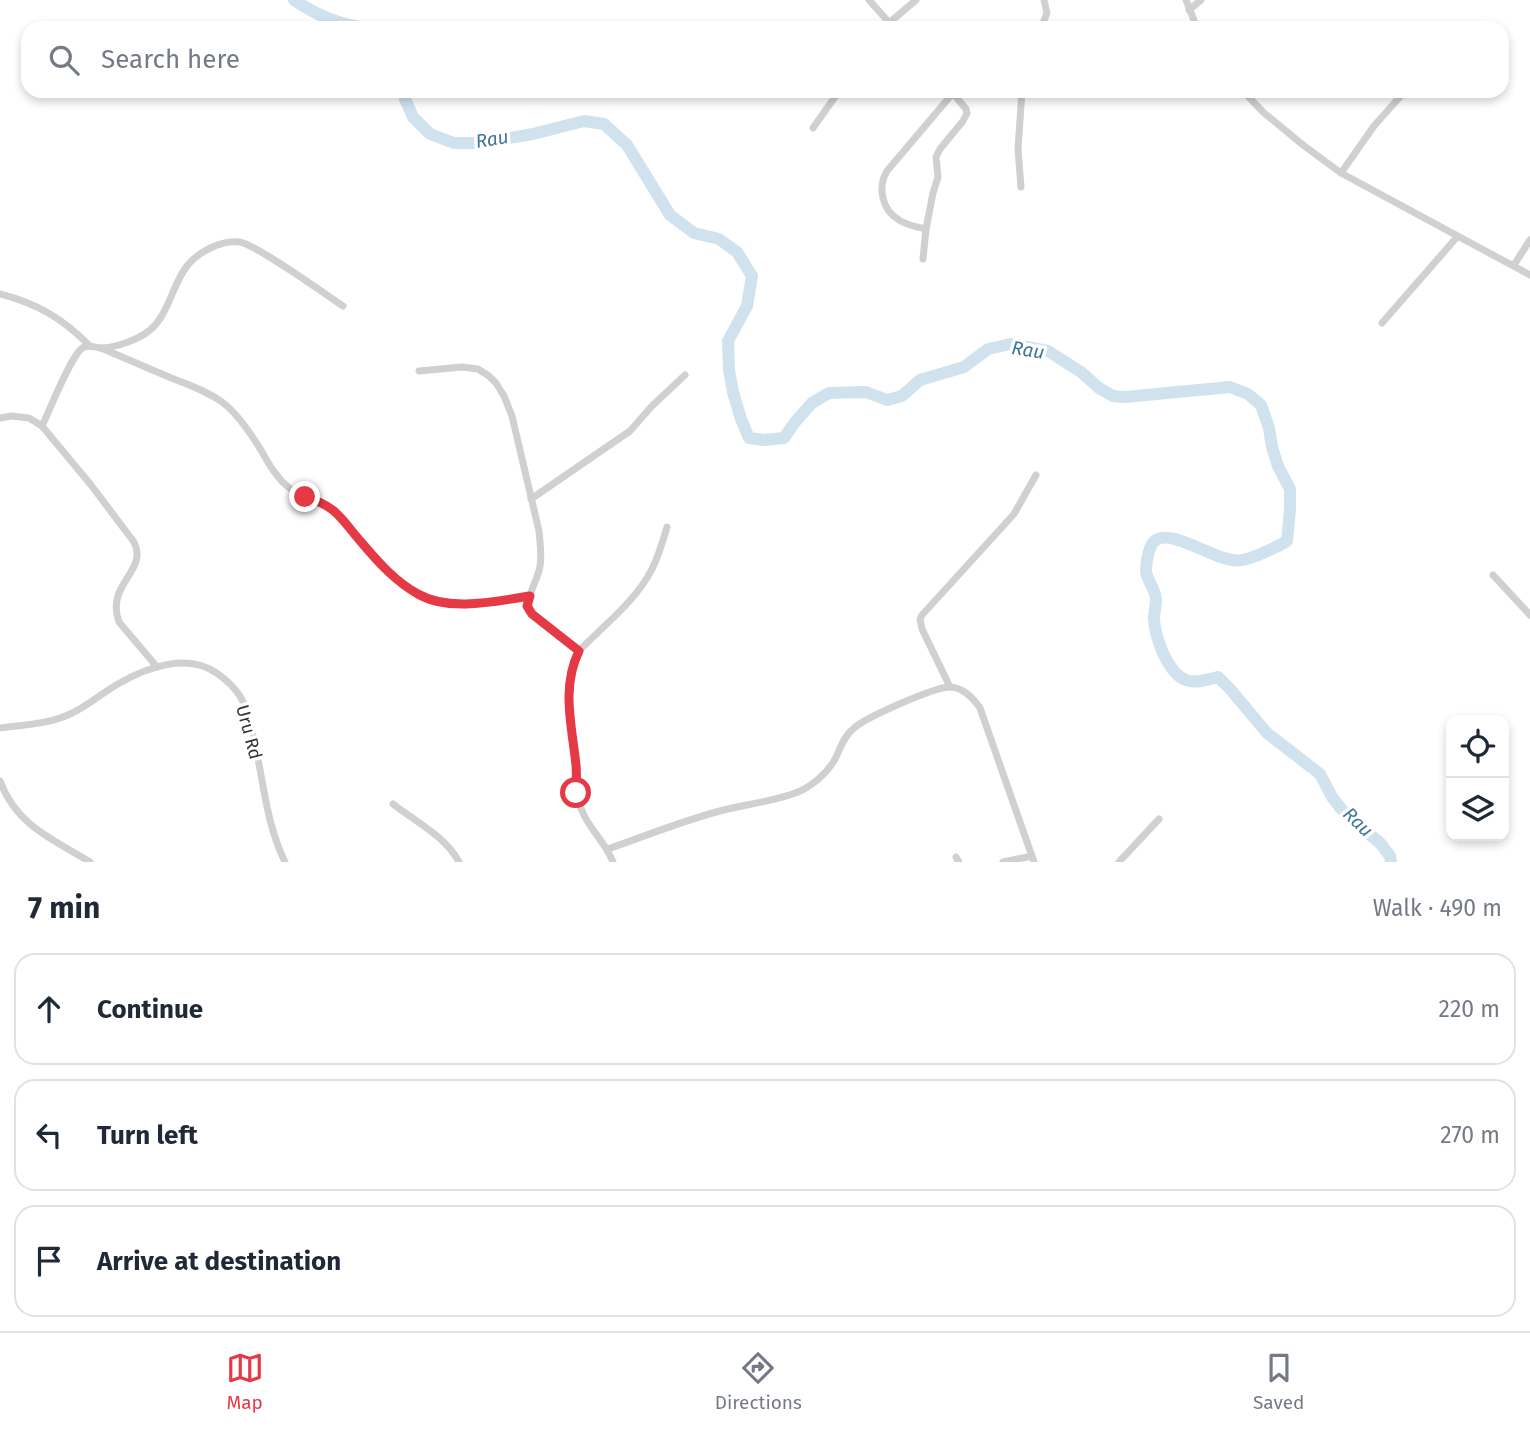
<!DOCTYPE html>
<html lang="en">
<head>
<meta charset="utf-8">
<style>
  :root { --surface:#fff; --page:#f2f2f3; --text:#1f2937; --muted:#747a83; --line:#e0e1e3; --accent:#e63946 }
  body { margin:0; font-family:"Fira Sans",sans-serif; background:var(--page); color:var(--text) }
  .controls { position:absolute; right:21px; bottom:21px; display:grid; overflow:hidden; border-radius:14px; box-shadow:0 4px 10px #0003 }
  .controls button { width:63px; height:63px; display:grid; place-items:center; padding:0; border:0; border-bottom:2px solid var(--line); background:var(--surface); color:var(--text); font:35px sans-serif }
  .stop { position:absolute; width:21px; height:21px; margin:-16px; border:5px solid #e63946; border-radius:50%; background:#fff }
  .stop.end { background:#e63946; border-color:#fff; box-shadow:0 2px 7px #0008 }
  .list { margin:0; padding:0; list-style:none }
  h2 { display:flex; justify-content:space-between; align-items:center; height:91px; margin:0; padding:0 28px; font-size:30px }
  h2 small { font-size:23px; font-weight:400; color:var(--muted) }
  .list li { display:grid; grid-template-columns:46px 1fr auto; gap:21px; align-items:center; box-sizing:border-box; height:112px; margin:0 14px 14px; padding:0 14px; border:2px solid var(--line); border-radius:21px }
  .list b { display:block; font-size:26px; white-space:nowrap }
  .list em { font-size:23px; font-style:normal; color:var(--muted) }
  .icon { flex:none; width:38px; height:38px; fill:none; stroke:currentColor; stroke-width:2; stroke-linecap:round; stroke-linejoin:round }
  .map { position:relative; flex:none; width:1530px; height:862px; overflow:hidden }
  .search { position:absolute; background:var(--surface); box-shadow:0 4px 10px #0003; left:21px; right:21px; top:21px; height:77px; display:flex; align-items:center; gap:18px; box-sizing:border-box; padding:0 24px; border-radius:21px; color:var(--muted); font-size:26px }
  .sheet { height:469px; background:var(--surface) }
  nav { display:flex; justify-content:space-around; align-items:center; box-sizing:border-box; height:98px; border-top:2px solid var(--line); background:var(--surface); font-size:19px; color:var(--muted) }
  nav a { display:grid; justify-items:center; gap:4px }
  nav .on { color:var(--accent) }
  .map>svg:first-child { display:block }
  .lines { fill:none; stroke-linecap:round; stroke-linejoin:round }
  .river { stroke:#cfe2ee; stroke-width:12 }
  .minor { stroke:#d0d0d0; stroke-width:7 }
  .route { stroke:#e63946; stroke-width:9 }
  .labels { text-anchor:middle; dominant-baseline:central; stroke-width:7; stroke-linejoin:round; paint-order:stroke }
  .street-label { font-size:18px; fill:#333; stroke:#fff }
  .water-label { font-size:19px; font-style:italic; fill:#3f7597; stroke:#fff }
</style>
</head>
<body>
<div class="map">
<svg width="1530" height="862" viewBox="0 0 1530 862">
  <rect width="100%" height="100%" fill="#fff"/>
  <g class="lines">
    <!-- river -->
    <g class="river">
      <path d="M 294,0 C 313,13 336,23 359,27 C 366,28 375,27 382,28"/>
      <path d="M 404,91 L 405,99 L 413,117 L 430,134 L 454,143 L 480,143 L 533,134 L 584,121 L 604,124 L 627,145 L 670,215 L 694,233 L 719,239 L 737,252 L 752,276 L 747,306 L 728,341 L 729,370 L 733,392 L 741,419 L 749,438 L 764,440 L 784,438 L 795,422 L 812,403 L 829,393 L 866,392 L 887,400 L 902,396 L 920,380 L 964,367 L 988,349 L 1011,344 L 1048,351 L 1081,372 L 1099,388 L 1113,396 L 1125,397 L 1230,387 L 1248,394 L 1261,405 L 1269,428 L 1272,447 L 1278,466 L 1290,489 L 1290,509 L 1287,541 C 1277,547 1254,558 1242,560 C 1219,565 1174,528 1156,540 C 1149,544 1146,562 1146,570 C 1146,580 1156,589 1156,600 C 1156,605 1155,610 1154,616 C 1154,635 1167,673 1186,680 C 1195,684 1209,679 1218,677 L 1230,689 L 1267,733 L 1320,774 L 1332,797 L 1346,815 L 1380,843 L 1390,856 L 1391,862"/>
    </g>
    <!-- minor -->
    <g class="minor">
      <path d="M 869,0 L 894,28"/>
      <path d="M 1186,0 L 1197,28"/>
      <path d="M 1189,10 L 1201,0"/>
      <path d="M 885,28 L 889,23 L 916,0"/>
      <path d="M 1041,28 L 1047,13 L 1044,0"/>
      <path d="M 1243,91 L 1263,112 L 1303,145 L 1341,173 L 1530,275"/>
      <path d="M 813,128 L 839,91"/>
      <path d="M 1341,173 L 1374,126 L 1405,91"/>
      <path d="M 1021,187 L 1018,149 L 1022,91"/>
      <path d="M 926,229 C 917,227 906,225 899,220 C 882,210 877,187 887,171 L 953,93"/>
      <path d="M 923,259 L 926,229 L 933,193 L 938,177 L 936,157 L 940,149 L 963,121 L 967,113 L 966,109 L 952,92"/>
      <path d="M 1514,265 L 1530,240"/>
      <path d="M 0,294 C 38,304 62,318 90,346"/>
      <path d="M 1382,323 L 1457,237"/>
      <path d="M 101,348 C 124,358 146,367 169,377 C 187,384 207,391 222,402 C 237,413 249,431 259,447 C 265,456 269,466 276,474 C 283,484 293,492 305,497 C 316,501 324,502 333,510 C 345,521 354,534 365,546 C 381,564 398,585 420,596 C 453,612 495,602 530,596"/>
      <path d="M 419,371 L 462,367 L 478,369 L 489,376 L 496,383 L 504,396 L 512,416 L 539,531 C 540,543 542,554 540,566 C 538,582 522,600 532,614 L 579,651"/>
      <path d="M 0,418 L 11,416 L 29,418 L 42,426 L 91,485 L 134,542 C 149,571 105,584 119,622 L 157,667"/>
      <path d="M 42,426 C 49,412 72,352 84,347 C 90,345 94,347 100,348 C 115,348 138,340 150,330 C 169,314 172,285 187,266 C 198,252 221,240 239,242 C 254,243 325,294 343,306"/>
      <path d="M 531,499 L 630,431 L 652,406 L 685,375"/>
      <path d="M 1493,575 L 1530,615"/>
      <path d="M 950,687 L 922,629 L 920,619 L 922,615 L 1014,514 L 1036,475"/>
      <path d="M 0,728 C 23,725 47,724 68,715 C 87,707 100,694 118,684 C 147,667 189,652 218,674 C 229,682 241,694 245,707 C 263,757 261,813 285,862"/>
      <path d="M 0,781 C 16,825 52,839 90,862"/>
      <path d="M 393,804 C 416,822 445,836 459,862"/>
      <path d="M 608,849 C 645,836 682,821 720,811 C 745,804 773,802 798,792 C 812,786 826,774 834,761 C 840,750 843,737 853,729 C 864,718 936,686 951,687 C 964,688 973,698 980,708 L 1034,862"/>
      <path d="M 956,857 L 959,862"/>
      <path d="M 613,862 C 606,843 590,830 582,811 C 575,796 578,780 576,763 C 571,725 561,687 579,651 C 604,625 636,601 652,569 C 659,555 663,541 667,527"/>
      <path d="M 1003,862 L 1032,856"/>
      <path d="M 1119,862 L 1159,819"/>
    </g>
  </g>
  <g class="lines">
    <!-- route -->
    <path class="route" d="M 305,497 C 337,506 341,519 362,543 C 378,562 396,582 418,594 C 449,612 497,601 530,596 L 527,606 L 532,614 L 579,651 C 561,688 572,726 576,765 C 577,774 576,783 576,793"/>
  </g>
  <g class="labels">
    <!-- street labels -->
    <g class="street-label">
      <text transform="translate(249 732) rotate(75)">Uru Rd</text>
    </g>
    <!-- water labels -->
    <g class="water-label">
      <text transform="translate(492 139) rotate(-9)">Rau</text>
      <text transform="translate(1028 350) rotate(9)">Rau</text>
      <text transform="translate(1358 822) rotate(44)">Rau</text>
    </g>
  </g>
</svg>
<div class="controls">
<button><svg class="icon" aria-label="locate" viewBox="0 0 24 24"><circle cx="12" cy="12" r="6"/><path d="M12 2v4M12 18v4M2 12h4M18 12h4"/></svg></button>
<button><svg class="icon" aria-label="layers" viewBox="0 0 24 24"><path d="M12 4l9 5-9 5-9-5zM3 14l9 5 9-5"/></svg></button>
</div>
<div class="stop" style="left:576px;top:793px"></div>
<div class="stop end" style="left:305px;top:497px"></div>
<div class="search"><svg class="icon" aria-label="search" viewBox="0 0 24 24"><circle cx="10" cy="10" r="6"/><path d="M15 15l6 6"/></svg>Search here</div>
</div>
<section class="sheet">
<h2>7 min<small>Walk · 490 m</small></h2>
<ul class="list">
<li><svg class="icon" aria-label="ahead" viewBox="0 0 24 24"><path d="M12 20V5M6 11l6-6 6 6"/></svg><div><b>Continue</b></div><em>220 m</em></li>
<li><svg class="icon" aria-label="left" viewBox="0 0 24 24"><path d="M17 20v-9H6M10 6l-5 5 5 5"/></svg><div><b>Turn left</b></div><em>270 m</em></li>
<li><svg class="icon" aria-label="arrive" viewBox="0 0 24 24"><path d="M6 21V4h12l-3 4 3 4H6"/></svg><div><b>Arrive at destination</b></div></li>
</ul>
</section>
<nav>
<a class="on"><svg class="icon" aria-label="map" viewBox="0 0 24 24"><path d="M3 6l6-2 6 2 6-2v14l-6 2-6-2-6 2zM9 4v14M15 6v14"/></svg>Map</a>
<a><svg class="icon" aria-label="directions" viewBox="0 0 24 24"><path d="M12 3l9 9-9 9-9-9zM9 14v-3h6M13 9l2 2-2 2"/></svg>Directions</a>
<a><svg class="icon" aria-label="saved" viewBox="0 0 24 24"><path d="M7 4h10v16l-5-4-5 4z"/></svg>Saved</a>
</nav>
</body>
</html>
